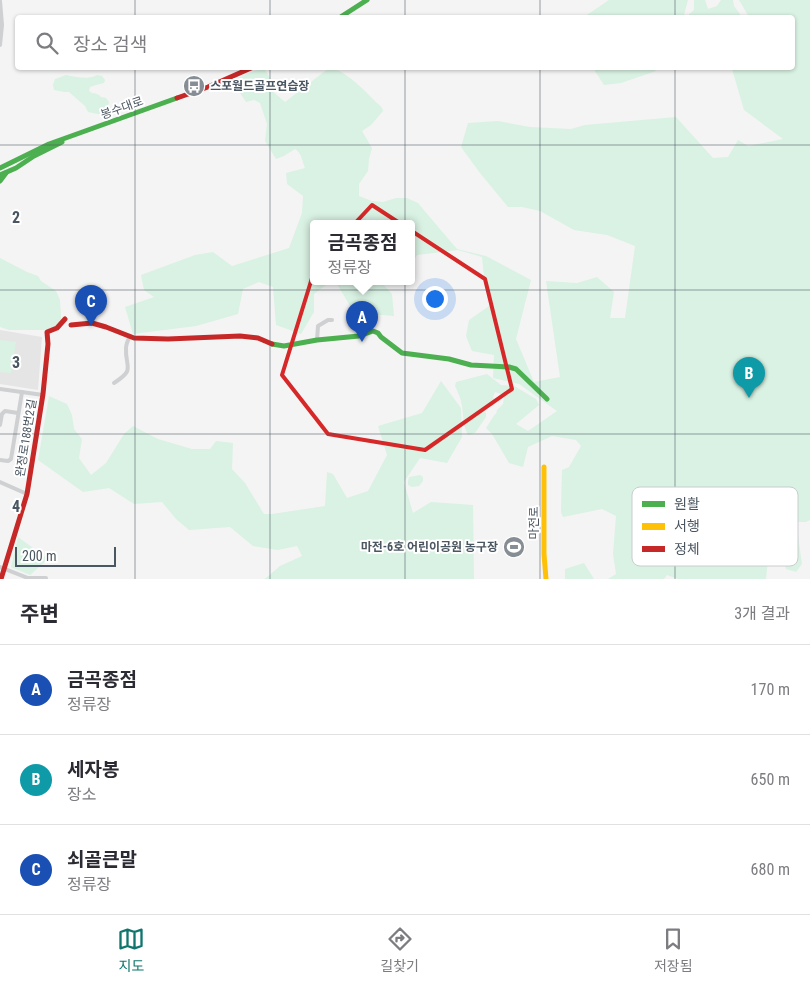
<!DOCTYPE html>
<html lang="ko">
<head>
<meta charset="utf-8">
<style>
  :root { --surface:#fff; --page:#f7f7f7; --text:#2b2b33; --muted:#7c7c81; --line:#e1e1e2; --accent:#0f766e }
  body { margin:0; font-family:"Roboto Condensed","Noto Sans KR",sans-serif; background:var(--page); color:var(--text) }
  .scale { position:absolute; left:15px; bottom:12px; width:101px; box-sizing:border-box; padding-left:5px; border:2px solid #4a5661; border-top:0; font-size:14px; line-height:18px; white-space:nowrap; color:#4a5661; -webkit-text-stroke:4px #fff; paint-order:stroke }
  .you { position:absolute; left:434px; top:298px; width:18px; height:18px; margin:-12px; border:4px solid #fff; border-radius:50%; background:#1a73e8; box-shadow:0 0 0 8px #1a73e833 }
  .badge { display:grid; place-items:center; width:32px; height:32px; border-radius:50%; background:var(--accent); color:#fff; font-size:16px; font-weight:700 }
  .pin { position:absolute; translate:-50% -41px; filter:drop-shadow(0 1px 2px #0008) }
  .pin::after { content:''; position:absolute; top:26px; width:18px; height:15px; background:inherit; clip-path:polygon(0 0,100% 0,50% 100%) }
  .popup { position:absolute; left:310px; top:220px; width:105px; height:65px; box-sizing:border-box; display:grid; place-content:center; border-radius:5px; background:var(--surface); filter:drop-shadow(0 1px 4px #0005); font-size:16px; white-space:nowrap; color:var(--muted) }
  .popup b { font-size:19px; color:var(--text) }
  .popup::after { content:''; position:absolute; left:50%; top:100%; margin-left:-10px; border:10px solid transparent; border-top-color:var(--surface) }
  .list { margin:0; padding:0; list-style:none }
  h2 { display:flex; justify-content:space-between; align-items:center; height:65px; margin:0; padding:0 20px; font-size:21px }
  h2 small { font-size:16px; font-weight:400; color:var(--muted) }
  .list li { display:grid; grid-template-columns:32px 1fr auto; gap:15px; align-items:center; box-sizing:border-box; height:90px; padding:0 20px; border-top:1px solid var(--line) }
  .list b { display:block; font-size:19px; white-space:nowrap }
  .list p { margin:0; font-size:16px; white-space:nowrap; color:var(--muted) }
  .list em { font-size:16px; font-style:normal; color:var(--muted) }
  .icon { flex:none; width:28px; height:28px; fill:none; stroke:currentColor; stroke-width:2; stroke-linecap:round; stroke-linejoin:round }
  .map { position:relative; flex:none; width:810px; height:579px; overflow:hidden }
  .search { position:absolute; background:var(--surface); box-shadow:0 1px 4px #0004; left:15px; right:15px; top:15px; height:55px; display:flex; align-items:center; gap:12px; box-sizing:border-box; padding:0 18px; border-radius:5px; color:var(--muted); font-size:19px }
  .sheet { height:335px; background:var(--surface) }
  nav { display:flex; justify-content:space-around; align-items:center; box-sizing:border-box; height:70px; border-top:1px solid var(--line); background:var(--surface); font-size:14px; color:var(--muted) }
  nav a { display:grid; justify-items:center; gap:2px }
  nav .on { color:var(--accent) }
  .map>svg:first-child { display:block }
  .education { fill:#e6e5e6 }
  .green { fill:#d9f2e3 }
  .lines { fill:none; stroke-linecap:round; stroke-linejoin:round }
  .street { stroke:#ced0d2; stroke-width:4 }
  .fast { stroke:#4caf50; stroke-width:5 }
  .slow { stroke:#ffc107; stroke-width:5 }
  .jam { stroke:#c62828; stroke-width:5 }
  .marked { fill:none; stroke:#d62828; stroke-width:4; stroke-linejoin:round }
  .grid { fill:none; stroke:#4a5661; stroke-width:1; stroke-opacity:0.55 }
  .labels { text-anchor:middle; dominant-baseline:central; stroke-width:4; stroke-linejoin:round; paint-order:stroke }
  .poi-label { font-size:12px; font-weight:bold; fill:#4a5661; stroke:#fff; text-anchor:start }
  .street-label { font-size:12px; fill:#4a5661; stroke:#fff }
  .key { fill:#fff; stroke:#c9ccd0; stroke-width:1 }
  .key-label { font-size:14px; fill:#4a5661 }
  .grid-label { font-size:16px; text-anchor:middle; font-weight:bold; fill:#4a5661; stroke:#fff; stroke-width:4; stroke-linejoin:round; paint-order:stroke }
</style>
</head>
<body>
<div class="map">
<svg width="810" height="579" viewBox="0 0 810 579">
  <rect width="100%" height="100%" fill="#f4f4f4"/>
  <!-- education -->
  <path class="education" d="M 0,330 L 42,337 L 38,390 L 0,384 Z"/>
  <!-- green -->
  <g class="green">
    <path d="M 609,0 L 688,0 L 684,15 L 676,17 L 584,17 Z"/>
    <path d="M 694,0 L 705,0 L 708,9 L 717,6 L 721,0 L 733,0 L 734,6 L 742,17 L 686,17 L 694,10 Z"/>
    <path d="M 739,0 L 810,0 L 810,520 L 806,522 L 796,522 L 802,564 L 796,572 L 786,569 L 782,556 L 768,560 L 766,579 L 678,579 L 667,575 L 664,579 L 608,579 L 616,574 L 613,554 L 616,516 L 602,509 L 563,517 L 561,512 L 562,470 L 569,467 L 581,446 L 576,440 L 552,436 L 528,447 L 523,467 L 509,463 L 492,434 L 486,428 L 495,414 L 496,414 L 497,410 L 503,404 L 504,395 L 495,392 L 493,397 L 495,401 L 481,409 L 486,413 L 486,417 L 475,433 L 468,435 C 462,422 464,418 462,406 C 461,399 458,392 455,386 L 456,382 L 487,374 L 501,385 L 514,386 L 521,390 L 536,399 L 539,405 L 516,424 L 528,431 L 557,411 L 519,384 L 493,378 L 494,355 L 472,351 L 466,336 L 469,320 L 492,304 L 484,277 L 482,257 L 458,250 L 417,255 L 411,265 L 411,223 L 313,223 L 313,281 L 386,281 L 382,283 L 392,294 L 394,316 L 370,314 L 352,309 L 337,284 L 330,282 L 314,294 L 314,312 L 301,334 L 276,325 L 273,287 L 259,282 L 243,289 L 238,314 L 196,326 L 133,334 L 125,307 L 154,297 L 144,290 L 141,275 L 195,255 L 213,252 L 232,266 L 289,248 L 302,213 L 303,196 L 287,184 L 286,173 L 305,168 C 302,161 302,153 295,149 L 284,156 L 276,159 L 265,141 L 267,124 L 260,103 L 254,100 L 246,102 L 232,81 L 248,73 L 264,68 L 273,83 L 270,89 L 285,102 L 329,68 C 343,68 364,90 373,99 C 377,104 382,105 383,111 L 371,125 L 362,131 L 372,148 L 369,159 L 368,171 L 359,184 L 359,196 L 372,201 L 383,202 L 396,198 L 407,198 L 418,203 L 428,215 L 457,249 L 486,256 L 531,280 L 516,339 L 534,382 L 560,377 L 546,281 L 577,283 L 597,277 L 614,292 L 610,318 L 625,318 L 635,246 L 607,235 L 574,230 L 540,211 L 522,207 L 508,207 L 480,173 L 461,147 L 468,123 L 498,121 L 530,127 L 571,129 L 585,125 L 676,117 L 713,158 L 728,157 L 738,140 L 748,146 L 783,139 L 744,110 L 732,69 L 736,68 L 792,68 L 792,18 L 749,17 Z"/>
    <path d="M 593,68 L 655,68 L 656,71 L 621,83 L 604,85 Z"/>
    <path d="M 66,75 C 76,77 89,80 97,75 L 102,76 L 105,80 L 104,83 L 96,85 L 90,87 L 89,91 L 92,93 C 96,93 98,94 101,97 L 106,98 L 109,102 L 106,113 L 103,115 L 88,112 L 85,106 L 69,92 L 64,92 L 54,90 L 53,85 L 55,79 Z"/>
    <path d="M 0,258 L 27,272 L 38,276 L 41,281 L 56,291 L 60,300 L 61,316 L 61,320 L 56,327 L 44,330 L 9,330 L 0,327 Z"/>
    <path d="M 0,340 L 16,342 L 11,373 L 0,372 Z"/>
    <path d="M 441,381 L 461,408 L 462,437 L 447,463 L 420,458 L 404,482 L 413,513 L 431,502 L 473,505 L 474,579 L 264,579 L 266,578 L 280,566 L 302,556 L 297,546 L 278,550 L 253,546 L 230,527 L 189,530 L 176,519 L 162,502 L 134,504 L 109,488 L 83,492 L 38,460 L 49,396 L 67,404 L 72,415 L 74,429 L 82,439 L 79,458 L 91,475 L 106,463 L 124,434 L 133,426 L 158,439 L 192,449 L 210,449 L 216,441 L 233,443 L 232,469 L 245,483 L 264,514 L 272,514 L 325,506 L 327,472 L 333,474 L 347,498 L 368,491 L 387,455 L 378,426 L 422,413 Z"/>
    <path d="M 420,475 L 423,477 L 423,481 L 419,486 L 412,487 L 408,485 L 408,481 L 409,477 Z"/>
    <path d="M 18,537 L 48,559 L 30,575 L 11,567 Z"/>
    <path d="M 584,563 L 594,579 L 565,579 L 565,569 Z"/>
  </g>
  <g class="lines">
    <!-- street -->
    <g class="street">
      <path d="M 0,1 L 2,25 L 0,45"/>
      <path d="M 317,340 L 318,326 L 328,320 L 332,320"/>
      <path d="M 114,383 C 136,369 125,368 126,348 C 126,344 128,340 130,336"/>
      <path d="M 0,389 L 43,395"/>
      <path d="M 0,425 L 2,414 L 5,411 L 18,413"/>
      <path d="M 0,460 L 8,461 L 11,459 L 22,392"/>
      <path d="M 0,482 L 27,494"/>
      <path d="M 0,567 L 28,578 L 46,578"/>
    </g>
    <!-- fast -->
    <g class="fast">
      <path d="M 339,18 L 367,0"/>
      <path d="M 0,168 L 49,144 L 177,98"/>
      <path d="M 0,175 L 16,168 L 34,156 L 62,142"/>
      <path d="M 0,181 L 6,173"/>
      <path d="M 272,344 L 284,346 L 317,340 L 359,336 L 373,331 L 378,333 L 381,337 L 402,353 L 449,359 L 471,365 L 509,367 L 516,369 L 547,399"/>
    </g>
    <!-- slow -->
    <path class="slow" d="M 544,467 L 544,554 L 546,579"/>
    <!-- jam -->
    <g class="jam">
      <path d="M 177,98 L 208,87 L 251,68"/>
      <path d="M 71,325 L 92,323 L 106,327 L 134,338 L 168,339 L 240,336 L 258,338 L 272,344"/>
      <path d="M 1,579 L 27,494 L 43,394 L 48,344 L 47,332 L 57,328 L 65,319"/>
    </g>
  </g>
  <!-- marked area -->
  <path class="marked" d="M 372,205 L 485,279 L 512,389 L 425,450 L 328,434 L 282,375 L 316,265 Z"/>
  <!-- grid -->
  <path class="grid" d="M 135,0 L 135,18M 270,0 L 270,18M 405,0 L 405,18M 540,0 L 540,18M 675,0 L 675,18M 135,68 L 135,579M 270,68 L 270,579M 405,68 L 405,579M 540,68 L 540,579M 675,68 L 675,579M 0,145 L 810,145M 0,290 L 810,290M 0,434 L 810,434"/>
  <!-- icons -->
  <defs>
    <g id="bus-disc" transform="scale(1.125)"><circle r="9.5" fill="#868d94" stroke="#fff"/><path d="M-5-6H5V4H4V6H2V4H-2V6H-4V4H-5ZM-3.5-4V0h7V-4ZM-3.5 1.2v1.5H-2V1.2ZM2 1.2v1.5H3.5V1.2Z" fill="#fff"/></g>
    <g id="stadium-disc" transform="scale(1.125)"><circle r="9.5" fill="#868d94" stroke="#fff"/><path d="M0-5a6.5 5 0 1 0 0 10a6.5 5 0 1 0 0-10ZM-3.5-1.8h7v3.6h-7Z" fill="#fff"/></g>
  </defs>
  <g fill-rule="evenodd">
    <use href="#bus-disc" x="194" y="86"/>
    <use href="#stadium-disc" x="514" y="547"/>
  </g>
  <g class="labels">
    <!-- poi labels -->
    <g class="poi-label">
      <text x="210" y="86">스포월드골프연습장</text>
      <text x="498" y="547" text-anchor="end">마전-6호 어린이공원 농구장</text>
    </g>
    <!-- street labels -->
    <g class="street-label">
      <text transform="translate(122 108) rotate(-20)">봉수대로</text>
      <text transform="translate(26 438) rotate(-81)">완정로188번2길</text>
      <text transform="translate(534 523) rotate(-90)">마전로</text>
    </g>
  </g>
  <!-- legend -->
  <rect x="632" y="487" width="166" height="79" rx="8" class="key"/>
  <rect x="642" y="501" width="23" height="6" fill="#4caf50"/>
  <rect x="642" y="523" width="23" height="7" fill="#ffc107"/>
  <rect x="642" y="546" width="23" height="6" fill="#c62828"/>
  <g class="key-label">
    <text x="674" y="509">원활</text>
    <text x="674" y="531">서행</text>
    <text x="674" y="554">정체</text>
  </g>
  <g class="grid-label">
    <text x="16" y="223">2</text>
    <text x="16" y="368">3</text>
    <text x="16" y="512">4</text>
  </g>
</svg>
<div class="scale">200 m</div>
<div class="you"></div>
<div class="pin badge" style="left:362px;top:342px;background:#1a4fb4">A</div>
<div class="popup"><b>금곡종점</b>정류장</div>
<div class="pin badge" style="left:749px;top:398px;background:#0f9aa8">B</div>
<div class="pin badge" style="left:91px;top:326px;background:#1a4fb4">C</div>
<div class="search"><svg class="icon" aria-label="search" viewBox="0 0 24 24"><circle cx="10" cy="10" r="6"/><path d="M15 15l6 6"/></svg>장소 검색</div>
</div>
<section class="sheet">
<h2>주변<small>3개 결과</small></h2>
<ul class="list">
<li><span class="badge" style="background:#1a4fb4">A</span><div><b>금곡종점</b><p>정류장</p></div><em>170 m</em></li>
<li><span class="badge" style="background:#0f9aa8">B</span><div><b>세자봉</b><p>장소</p></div><em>650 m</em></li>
<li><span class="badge" style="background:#1a4fb4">C</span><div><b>쇠골큰말</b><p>정류장</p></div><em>680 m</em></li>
</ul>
</section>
<nav>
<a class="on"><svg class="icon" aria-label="map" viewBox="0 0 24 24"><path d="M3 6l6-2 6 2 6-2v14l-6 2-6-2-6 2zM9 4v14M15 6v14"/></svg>지도</a>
<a><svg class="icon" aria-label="directions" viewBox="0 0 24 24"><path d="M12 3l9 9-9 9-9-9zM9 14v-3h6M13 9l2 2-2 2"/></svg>길찾기</a>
<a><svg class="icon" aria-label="saved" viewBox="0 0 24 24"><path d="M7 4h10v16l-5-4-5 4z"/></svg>저장됨</a>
</nav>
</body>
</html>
